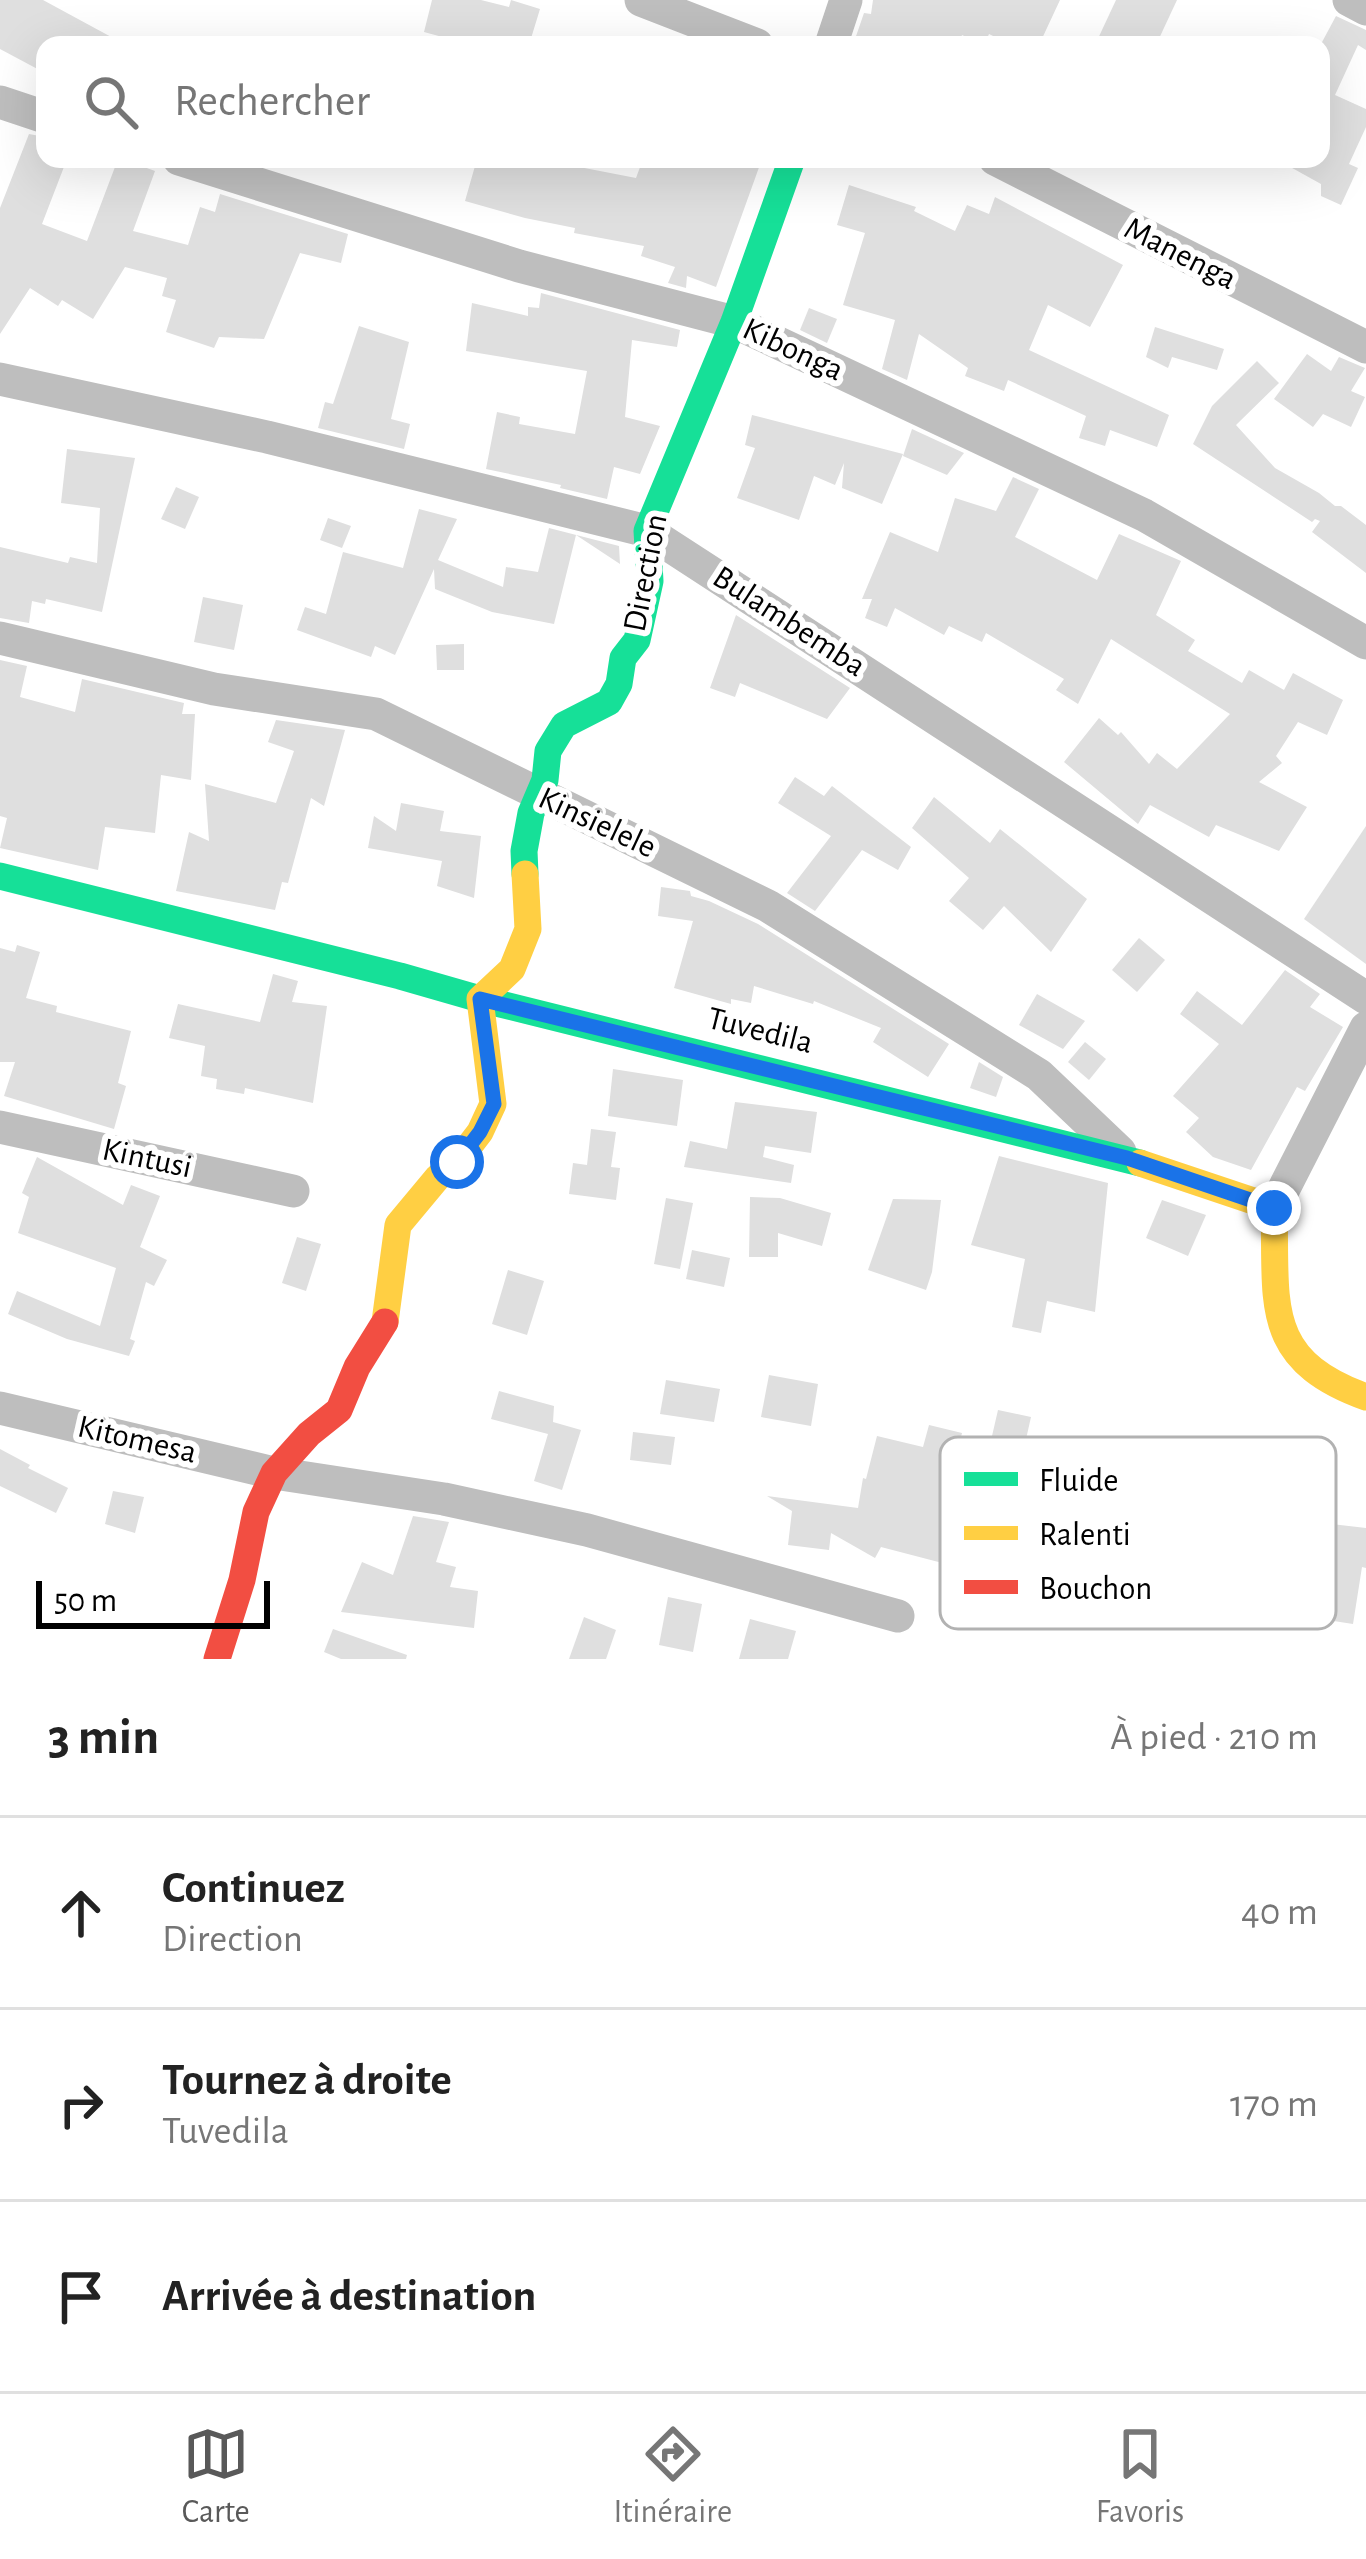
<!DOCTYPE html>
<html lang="fr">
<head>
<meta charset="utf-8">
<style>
  :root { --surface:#fff; --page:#f2f2f2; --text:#222; --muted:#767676; --line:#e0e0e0; --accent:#595959 }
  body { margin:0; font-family:"Alegreya Sans",sans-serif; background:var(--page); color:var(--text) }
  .scale { position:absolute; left:36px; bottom:30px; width:234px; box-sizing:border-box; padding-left:12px; border:6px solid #000; border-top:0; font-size:33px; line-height:42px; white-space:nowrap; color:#000; -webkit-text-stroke:9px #fff; paint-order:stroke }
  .stop { position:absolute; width:36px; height:36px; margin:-27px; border:9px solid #1a73e8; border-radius:50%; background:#fff }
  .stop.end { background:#1a73e8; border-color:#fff; box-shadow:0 3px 12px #0008 }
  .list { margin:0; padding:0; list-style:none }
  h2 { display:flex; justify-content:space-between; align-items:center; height:156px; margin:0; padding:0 48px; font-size:51px }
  h2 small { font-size:39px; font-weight:400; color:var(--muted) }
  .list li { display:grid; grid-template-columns:78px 1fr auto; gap:36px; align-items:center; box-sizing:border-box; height:192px; padding:0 48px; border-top:3px solid var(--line) }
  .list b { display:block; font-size:45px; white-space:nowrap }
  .list p { margin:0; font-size:39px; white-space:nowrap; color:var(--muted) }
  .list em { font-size:39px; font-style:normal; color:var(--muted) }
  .icon { flex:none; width:66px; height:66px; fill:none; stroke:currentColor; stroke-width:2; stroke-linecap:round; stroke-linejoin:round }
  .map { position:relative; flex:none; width:1366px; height:1659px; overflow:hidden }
  .search { position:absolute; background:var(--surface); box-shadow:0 12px 48px #0002; left:36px; right:36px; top:36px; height:132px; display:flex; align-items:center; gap:30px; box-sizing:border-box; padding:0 42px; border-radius:24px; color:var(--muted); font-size:45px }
  .sheet { height:732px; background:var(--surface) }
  nav { display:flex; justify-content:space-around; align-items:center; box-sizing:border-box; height:168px; border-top:3px solid var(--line); background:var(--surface); font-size:33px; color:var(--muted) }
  nav a { display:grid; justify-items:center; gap:6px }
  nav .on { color:var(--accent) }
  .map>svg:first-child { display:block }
  .building { fill:#dfdfdf }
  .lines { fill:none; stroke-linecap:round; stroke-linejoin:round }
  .street { stroke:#bebebe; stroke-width:33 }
  .fast { stroke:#16e098; stroke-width:27 }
  .slow { stroke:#ffcf43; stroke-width:27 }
  .jam { stroke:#f24e42; stroke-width:27 }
  .route { stroke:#1a73e8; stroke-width:15 }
  .labels { text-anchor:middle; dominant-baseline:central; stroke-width:12; stroke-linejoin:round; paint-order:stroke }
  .street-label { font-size:33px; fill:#000; stroke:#fff }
  .key { fill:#fff; stroke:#b2b2b2; stroke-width:3 }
  .key-label { font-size:33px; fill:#000 }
</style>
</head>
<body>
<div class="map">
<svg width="1366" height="1659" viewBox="0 0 1366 1659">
  <rect width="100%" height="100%" fill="#fff"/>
  <!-- building -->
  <g class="building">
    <path d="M 0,0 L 43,0 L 126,45 L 45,45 L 45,73 L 0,49 Z"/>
    <path d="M 432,0 L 481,0 L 509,7 L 511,0 L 540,9 L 529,45 L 472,45 L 424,32 Z"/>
    <path d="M 873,0 L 1060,0 L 1039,45 L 1012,45 L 989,34 L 984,45 L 962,35 L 959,45 L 934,45 L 907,38 L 904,45 L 853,45 L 864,13 L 871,14 Z"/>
    <path d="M 1116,0 L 1177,0 L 1156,45 L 1095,45 Z"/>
    <path d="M 1336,16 L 1366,30 L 1366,50 L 1358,45 L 1335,95 L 1366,109 L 1366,127 L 1349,164 L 1358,168 L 1341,205 L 1321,196 L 1321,184 L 1276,159 L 1321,159 L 1321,44 Z"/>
    <path d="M 29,134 L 45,137 L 45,159 L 67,159 L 42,224 L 87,241 L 118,159 L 122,159 L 155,171 L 133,231 L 188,245 L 200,207 L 215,212 L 220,194 L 348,234 L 341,263 L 300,253 L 264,339 L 219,337 L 214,348 L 166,332 L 176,300 L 162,296 L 167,278 L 125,267 L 93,319 L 62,300 L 58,306 L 30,288 L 0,334 L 0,208 Z"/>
    <path d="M 477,159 L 538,159 L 636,178 L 643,159 L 762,159 L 716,287 L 687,276 L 686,288 L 668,283 L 675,267 L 641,256 L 644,246 L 574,233 L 575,228 L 525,218 L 465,201 Z"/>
    <path d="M 849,185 L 916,207 L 914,211 L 955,231 L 967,205 L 989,214 L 995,197 L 1123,265 L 1090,327 L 1048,305 L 1029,350 L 1169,415 L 1157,447 L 1110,430 L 1105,446 L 1079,438 L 1086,416 L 1008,380 L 1004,391 L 965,376 L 968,368 L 919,334 L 907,380 L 882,369 L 895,320 L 843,305 L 865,233 L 837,225 Z"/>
    <path d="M 541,293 L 680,330 L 677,347 L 632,340 L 625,417 L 660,426 L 640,474 L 614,467 L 607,499 L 560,488 L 561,485 L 486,469 L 497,412 L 520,417 L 519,424 L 575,434 L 587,371 L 466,351 L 472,303 L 528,316 L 528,307 L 539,308 Z"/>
    <path d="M 809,308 L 837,319 L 827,343 L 800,330 Z"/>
    <path d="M 359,326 L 409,342 L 391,419 L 410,424 L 404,449 L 318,428 L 325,402 L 333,404 Z"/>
    <path d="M 1155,327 L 1224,349 L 1217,370 L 1172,357 L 1168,368 L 1146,357 Z"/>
    <path d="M 1307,354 L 1331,371 L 1339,357 L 1365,368 L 1351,391 L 1365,397 L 1351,427 L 1323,414 L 1313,427 L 1274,399 Z"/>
    <path d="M 1257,361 L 1279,383 L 1236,425 L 1275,468 L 1319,493 L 1335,506 L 1341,506 L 1366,525 L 1366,573 L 1312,532 L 1320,521 L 1315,519 L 1312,522 L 1193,444 L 1212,406 Z"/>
    <path d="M 752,415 L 903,454 L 882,504 L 842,488 L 844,463 L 835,485 L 814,476 L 799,520 L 737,498 L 755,448 L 745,445 Z"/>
    <path d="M 912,429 L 964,453 L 947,475 L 903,456 Z"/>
    <path d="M 67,449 L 135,458 L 102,612 L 46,599 L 45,604 L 32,601 L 29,623 L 0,618 L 0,547 L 68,563 L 70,557 L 97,563 L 100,508 L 61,503 Z"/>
    <path d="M 1013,477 L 1039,489 L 1015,537 L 1097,580 L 1119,534 L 1181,561 L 1156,615 L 1195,640 L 1188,651 L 1242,683 L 1249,670 L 1284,690 L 1293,673 L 1343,700 L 1327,735 L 1298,722 L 1276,756 L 1282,763 L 1259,782 L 1307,807 L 1279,851 L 1216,825 L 1209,837 L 1150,805 L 1138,824 L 1064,762 L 1099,718 L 1118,735 L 1121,732 L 1149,764 L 1157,753 L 1177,769 L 1230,714 L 1111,639 L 1078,704 L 1056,690 L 1064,679 L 986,633 L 982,642 L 949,626 L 944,635 L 895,608 L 887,627 L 865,618 L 872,599 L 862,599 L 890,532 L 938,552 L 955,498 L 996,511 Z"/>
    <path d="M 176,487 L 199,497 L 185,529 L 161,519 Z"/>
    <path d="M 419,509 L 457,519 L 438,560 L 503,587 L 506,567 L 538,572 L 549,528 L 619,546 L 620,564 L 576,535 L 554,624 L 492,612 L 435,589 L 434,569 L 395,655 L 375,646 L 371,657 L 297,630 L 305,607 L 326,614 L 343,552 L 403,568 Z"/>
    <path d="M 328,518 L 351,526 L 342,548 L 320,540 Z"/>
    <path d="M 203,597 L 243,605 L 234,650 L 194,642 Z"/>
    <path d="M 736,615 L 850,688 L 827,719 L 740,683 L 735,697 L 710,688 Z"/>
    <path d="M 464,644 L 464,670 L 437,670 L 436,645 Z"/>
    <path d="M 0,660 L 27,666 L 20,697 L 75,712 L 82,679 L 184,703 L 182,714 L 195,714 L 191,780 L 161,775 L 155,833 L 105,827 L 98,870 L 0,848 L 7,818 L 0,816 Z"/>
    <path d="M 276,720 L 345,730 L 324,806 L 311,798 L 288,883 L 282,882 L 275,910 L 176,891 L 189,832 L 209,841 L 205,784 L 276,803 L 294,751 L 268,742 Z"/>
    <path d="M 795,777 L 824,796 L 832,786 L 911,847 L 898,870 L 862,850 L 815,911 L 787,893 L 831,836 L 778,803 Z"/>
    <path d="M 934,797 L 990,843 L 1000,829 L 1087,899 L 1051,952 L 1004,906 L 983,930 L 949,901 L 969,878 L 912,828 Z"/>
    <path d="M 401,803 L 444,811 L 440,831 L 481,836 L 474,898 L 437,886 L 442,861 L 368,848 L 374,816 L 396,831 Z"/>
    <path d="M 1366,826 L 1366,964 L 1304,919 Z"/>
    <path d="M 661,887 L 690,891 L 691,896 L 709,901 L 758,924 L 949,1044 L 928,1077 L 873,1042 L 881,1028 L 814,1001 L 813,1004 L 754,986 L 751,1003 L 731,999 L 731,1004 L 674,988 L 693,921 L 658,916 Z"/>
    <path d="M 1139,938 L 1165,960 L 1137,992 L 1112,970 Z"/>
    <path d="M 17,945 L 40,952 L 26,998 L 57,1006 L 56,1012 L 131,1031 L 118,1083 L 126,1086 L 114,1129 L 4,1096 L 15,1062 L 0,1062 L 0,948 L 15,952 Z"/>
    <path d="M 1285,970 L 1320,994 L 1310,1007 L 1343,1027 L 1305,1091 L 1297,1087 L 1251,1170 L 1213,1157 L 1186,1132 L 1199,1118 L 1173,1096 L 1219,1044 L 1180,1014 L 1197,991 L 1242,1025 Z"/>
    <path d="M 273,974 L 298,981 L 292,1002 L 327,1006 L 313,1103 L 245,1088 L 244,1094 L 216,1089 L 217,1079 L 201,1076 L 205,1046 L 169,1038 L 178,1004 L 260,1022 Z"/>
    <path d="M 1037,994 L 1085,1021 L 1063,1049 L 1019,1025 Z"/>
    <path d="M 1085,1042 L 1106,1059 L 1089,1080 L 1068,1062 Z"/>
    <path d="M 979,1062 L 1003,1077 L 996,1097 L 970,1088 Z"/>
    <path d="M 613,1069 L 683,1080 L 677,1126 L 608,1116 Z"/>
    <path d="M 735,1102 L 817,1112 L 811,1153 L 765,1146 L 763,1157 L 794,1165 L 791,1183 L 684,1167 L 690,1141 L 727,1149 Z"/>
    <path d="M 591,1129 L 616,1132 L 611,1167 L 620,1168 L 616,1200 L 569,1194 L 573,1163 L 587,1165 Z"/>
    <path d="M 999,1156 L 1108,1183 L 1095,1312 L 1047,1301 L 1041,1333 L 1012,1327 L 1025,1259 L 971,1245 Z"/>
    <path d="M 37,1157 L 123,1205 L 131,1185 L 160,1196 L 140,1247 L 167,1260 L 154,1286 L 146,1282 L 130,1339 L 135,1341 L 129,1356 L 67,1339 L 8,1314 L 17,1291 L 100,1326 L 116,1268 L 18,1233 L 29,1197 L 22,1193 Z"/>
    <path d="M 750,1197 L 780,1198 L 831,1213 L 822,1246 L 778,1233 L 778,1257 L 749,1257 Z"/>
    <path d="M 666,1198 L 693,1203 L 680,1269 L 654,1264 Z"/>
    <path d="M 893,1199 L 941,1200 L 932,1272 L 926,1290 L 868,1270 Z"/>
    <path d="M 1162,1200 L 1206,1215 L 1188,1256 L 1146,1238 Z"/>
    <path d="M 297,1237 L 321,1244 L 306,1291 L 282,1283 Z"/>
    <path d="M 692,1250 L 730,1258 L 724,1287 L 686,1279 Z"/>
    <path d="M 508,1270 L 544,1281 L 527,1335 L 492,1324 Z"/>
    <path d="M 769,1375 L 818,1384 L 811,1426 L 761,1417 Z"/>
    <path d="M 666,1380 L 720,1389 L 714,1422 L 660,1414 Z"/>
    <path d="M 499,1391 L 554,1406 L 553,1422 L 581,1430 L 562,1490 L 534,1481 L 548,1434 L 491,1419 Z"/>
    <path d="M 998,1410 L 1031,1417 L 1022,1457 L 989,1449 Z"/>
    <path d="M 929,1425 L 962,1433 L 946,1501 L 967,1507 L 950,1565 L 881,1547 L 875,1558 L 831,1533 L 829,1550 L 788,1545 L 792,1511 L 767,1496 L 858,1508 L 863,1478 L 866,1479 L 877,1436 L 923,1447 Z"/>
    <path d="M 633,1432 L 675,1437 L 671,1465 L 630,1460 Z"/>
    <path d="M 0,1449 L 30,1465 L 28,1468 L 68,1488 L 56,1513 L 0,1486 Z"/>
    <path d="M 113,1491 L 144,1497 L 135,1533 L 105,1524 Z"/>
    <path d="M 1261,1512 L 1297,1520 L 1366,1528 L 1366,1568 L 1362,1567 L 1353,1624 L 1308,1617 L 1317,1552 L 1256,1542 Z"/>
    <path d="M 413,1516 L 449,1522 L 436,1562 L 456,1567 L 450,1587 L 478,1591 L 474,1628 L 341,1612 L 362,1562 L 393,1575 Z"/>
    <path d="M 668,1597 L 702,1604 L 693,1652 L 659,1645 Z"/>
    <path d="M 584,1617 L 616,1630 L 606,1659 L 569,1659 Z"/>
    <path d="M 750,1619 L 796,1631 L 788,1659 L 739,1659 Z"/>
    <path d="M 333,1629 L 407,1655 L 406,1659 L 341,1659 L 324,1652 Z"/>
  </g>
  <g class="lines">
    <!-- street -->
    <g class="street">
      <path d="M 641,0 L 757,45"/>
      <path d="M 1349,0 L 1366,9"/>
      <path d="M 831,45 L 846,0"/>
      <path d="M 0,102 L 45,117"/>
      <path d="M 179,159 L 519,266 L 734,322 L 1144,515 L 1366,643"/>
      <path d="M 995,159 L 1366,347"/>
      <path d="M 0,379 L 267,437 L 647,531 L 1366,998"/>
      <path d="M 0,638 L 214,689 L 376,714 L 768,906 L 1039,1075 L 1120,1152"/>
      <path d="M 0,1127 L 293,1191"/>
      <path d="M 1274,1208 L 1366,1028"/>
      <path d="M 0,1408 L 274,1473 L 444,1499 L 587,1530 L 898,1616"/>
    </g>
    <!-- fast -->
    <g class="fast">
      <path d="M 525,874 L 524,851 L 531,813 L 545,780 L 548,751 L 564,725 L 609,702 L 619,684 L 623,658 L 637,640 L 650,581 L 647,531 L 734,322 L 792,159"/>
      <path d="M 0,876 L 400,976 L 480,999 L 1140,1163"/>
    </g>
    <!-- slow -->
    <g class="slow">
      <path d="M 1140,1163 L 1274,1208 C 1277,1303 1261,1359 1366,1397"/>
      <path d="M 385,1322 L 398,1225 L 438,1177 L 457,1162 L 480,1132 L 493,1104 L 480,999 L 512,969 L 528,929 L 525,874"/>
    </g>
    <!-- jam -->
    <path class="jam" d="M 217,1659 L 242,1580 L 256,1512 L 274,1473 L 309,1434 L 339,1410 L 357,1367 L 385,1322"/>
  </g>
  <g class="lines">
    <!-- route -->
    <path class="route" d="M 457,1162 L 480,1132 L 494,1104 L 480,999 L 1127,1158 L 1274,1208"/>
  </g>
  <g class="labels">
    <!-- street labels -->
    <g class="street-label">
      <text transform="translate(1180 254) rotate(27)">Manenga</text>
      <text transform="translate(793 350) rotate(25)">Kibonga</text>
      <text transform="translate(646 573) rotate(-79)">Direction</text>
      <text transform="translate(789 622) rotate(33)">Bulambemba</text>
      <text transform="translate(597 823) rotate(25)">Kinsielele</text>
      <text transform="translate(760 1031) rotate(14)">Tuvedila</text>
      <text transform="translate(147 1159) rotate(12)">Kintusi</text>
      <text transform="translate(137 1440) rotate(13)">Kitomesa</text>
    </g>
  </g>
  <!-- legend -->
  <rect x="940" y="1437" width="396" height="192" rx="18" class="key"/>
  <rect x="964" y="1472" width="54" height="14" fill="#16e098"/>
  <rect x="964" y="1526" width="54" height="14" fill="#ffcf43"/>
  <rect x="964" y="1580" width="54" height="14" fill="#f24e42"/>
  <g class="key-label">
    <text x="1039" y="1491">Fluide</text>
    <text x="1039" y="1545">Ralenti</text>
    <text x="1039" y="1599">Bouchon</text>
  </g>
</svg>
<div class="scale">50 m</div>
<div class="stop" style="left:457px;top:1162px"></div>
<div class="stop end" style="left:1274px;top:1208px"></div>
<div class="search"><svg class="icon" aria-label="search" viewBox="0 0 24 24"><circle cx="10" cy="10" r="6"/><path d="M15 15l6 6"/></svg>Rechercher</div>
</div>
<section class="sheet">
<h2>3 min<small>À pied · 210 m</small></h2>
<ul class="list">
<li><svg class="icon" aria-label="ahead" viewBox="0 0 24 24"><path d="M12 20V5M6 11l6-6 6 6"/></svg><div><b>Continuez</b><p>Direction</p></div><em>40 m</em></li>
<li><svg class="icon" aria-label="right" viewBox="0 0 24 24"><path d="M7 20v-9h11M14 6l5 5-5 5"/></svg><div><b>Tournez à droite</b><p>Tuvedila</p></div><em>170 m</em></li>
<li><svg class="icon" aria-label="arrive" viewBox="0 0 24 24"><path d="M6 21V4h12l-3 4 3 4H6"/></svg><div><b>Arrivée à destination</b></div></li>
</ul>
</section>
<nav>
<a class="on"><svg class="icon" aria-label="map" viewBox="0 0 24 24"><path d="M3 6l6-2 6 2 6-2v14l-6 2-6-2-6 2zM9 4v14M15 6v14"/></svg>Carte</a>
<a><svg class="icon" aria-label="directions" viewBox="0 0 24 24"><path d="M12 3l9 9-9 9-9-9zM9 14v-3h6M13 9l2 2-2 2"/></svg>Itinéraire</a>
<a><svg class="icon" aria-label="saved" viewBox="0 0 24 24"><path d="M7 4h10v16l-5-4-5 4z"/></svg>Favoris</a>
</nav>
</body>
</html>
